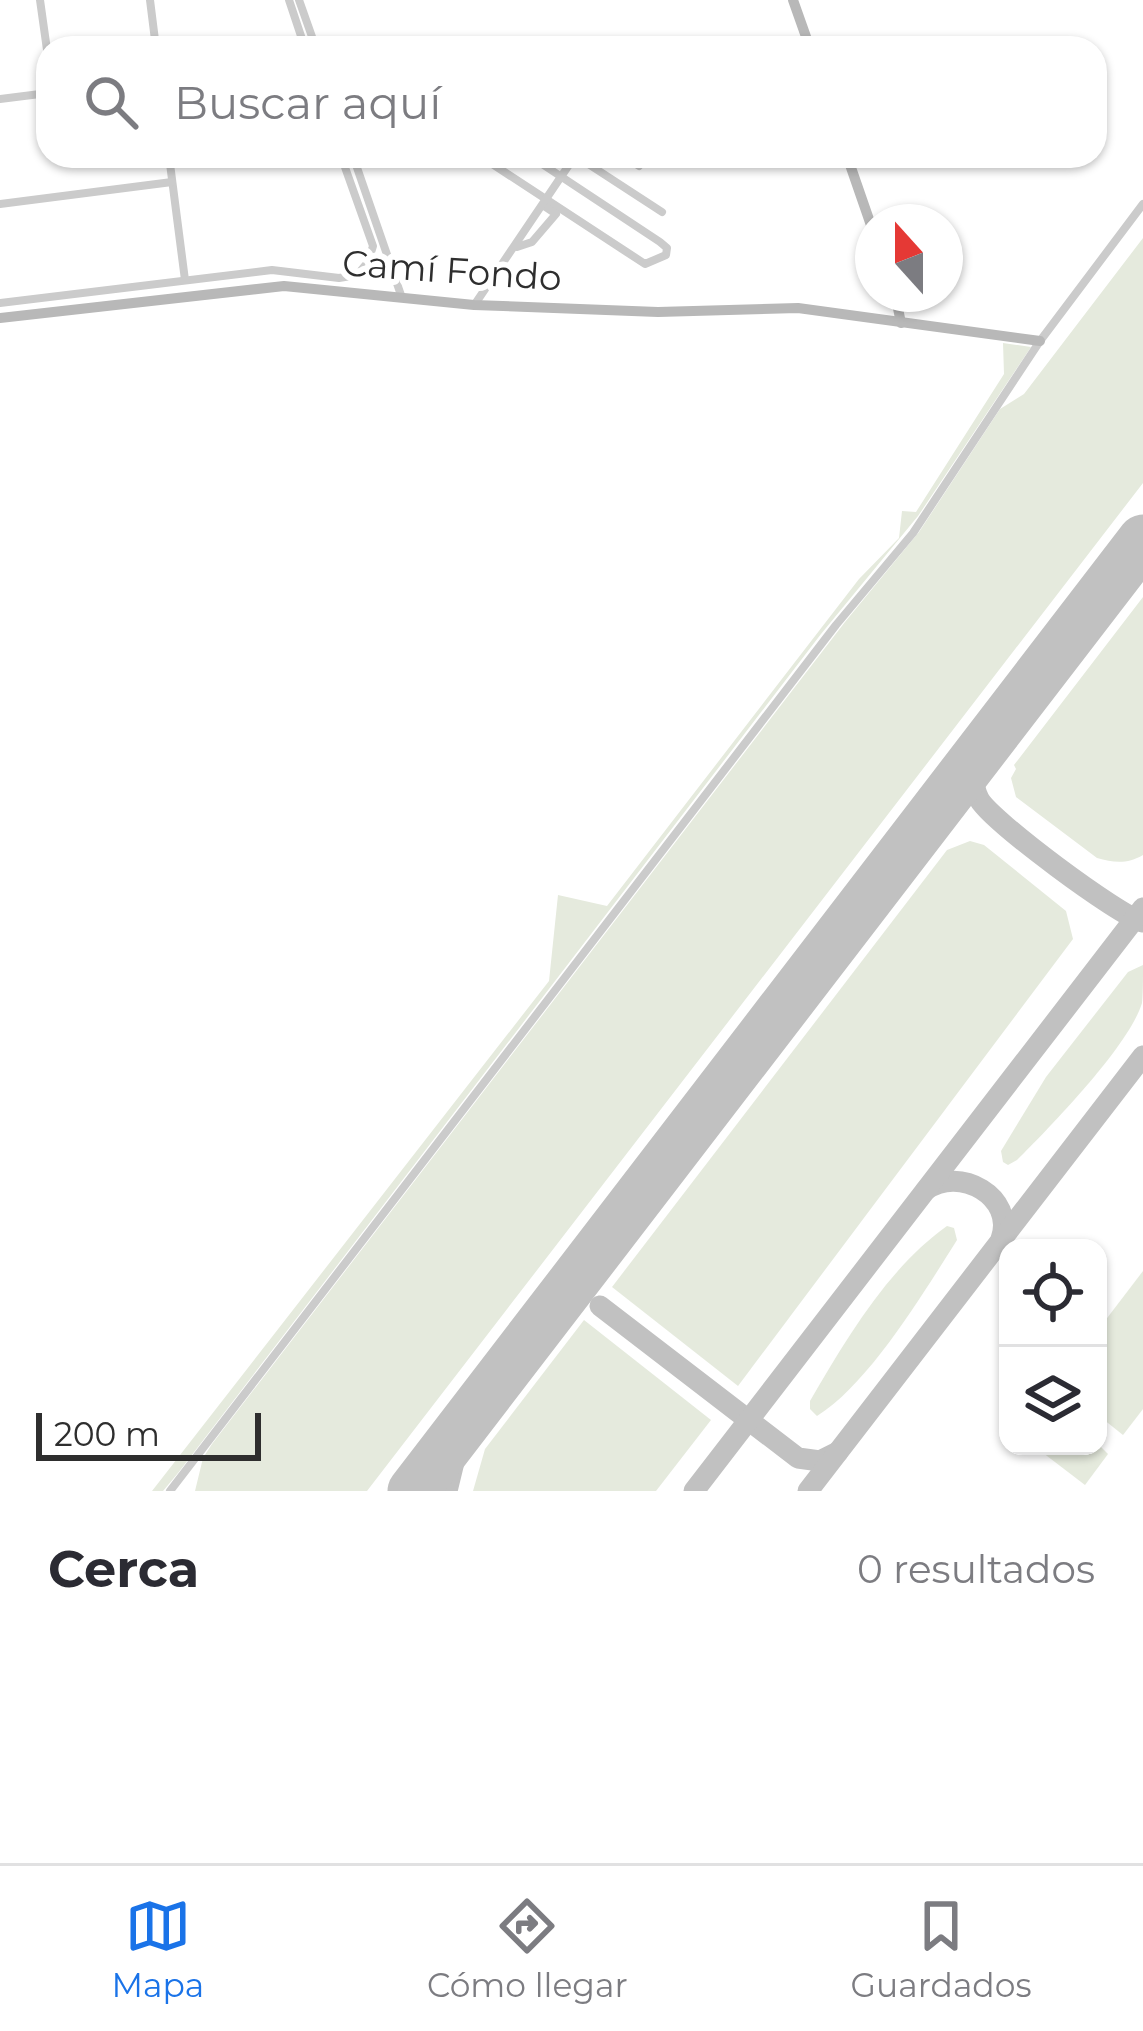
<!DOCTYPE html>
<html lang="es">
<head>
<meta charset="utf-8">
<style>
  :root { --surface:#fff; --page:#f7f7f7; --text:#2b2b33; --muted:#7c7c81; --line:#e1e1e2; --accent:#1a73e8 }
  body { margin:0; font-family:Montserrat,sans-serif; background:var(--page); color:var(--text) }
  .controls { position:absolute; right:36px; bottom:36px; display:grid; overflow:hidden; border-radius:24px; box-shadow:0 3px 9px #0004 }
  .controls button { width:108px; height:108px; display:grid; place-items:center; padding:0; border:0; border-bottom:3px solid var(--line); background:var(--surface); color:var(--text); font:60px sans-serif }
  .compass { position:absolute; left:855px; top:204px; width:108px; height:108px; border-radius:50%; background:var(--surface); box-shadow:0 3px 9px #0004; rotate:339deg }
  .scale { position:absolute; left:36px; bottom:30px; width:225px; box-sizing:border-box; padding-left:12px; border:6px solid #2e2e2e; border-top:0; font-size:33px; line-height:42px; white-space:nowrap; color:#2e2e2e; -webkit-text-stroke:9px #fff; paint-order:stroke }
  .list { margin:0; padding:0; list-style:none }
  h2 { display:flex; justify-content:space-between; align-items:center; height:156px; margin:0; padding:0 48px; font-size:51px }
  h2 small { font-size:39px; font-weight:400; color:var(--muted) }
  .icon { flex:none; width:66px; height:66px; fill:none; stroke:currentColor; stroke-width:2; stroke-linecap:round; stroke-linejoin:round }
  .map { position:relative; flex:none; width:1143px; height:1491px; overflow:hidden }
  .search { position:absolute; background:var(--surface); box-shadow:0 3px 9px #0004; left:36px; right:36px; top:36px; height:132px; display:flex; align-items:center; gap:30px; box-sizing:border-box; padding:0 42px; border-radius:36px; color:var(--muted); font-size:45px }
  .sheet { height:372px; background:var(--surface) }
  nav { display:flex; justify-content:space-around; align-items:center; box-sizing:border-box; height:168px; border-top:3px solid var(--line); background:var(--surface); font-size:33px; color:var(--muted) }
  nav a { display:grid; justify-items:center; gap:6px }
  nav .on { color:var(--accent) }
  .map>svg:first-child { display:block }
  .green { fill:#e5eadd }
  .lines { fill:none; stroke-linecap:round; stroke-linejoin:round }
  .taxiway { stroke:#c1c1c1; stroke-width:21 }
  .runway { stroke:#c1c1c1; stroke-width:51 }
  .street { stroke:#cbcbcb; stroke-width:8 }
  .secondary { stroke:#b8b8b8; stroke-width:10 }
  .labels { text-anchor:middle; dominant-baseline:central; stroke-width:12; stroke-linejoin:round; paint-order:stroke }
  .street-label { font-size:36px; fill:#2e2e2e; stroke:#fff }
</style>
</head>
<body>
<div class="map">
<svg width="1143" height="1491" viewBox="0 0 1143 1491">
  <rect width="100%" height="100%" fill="#fff"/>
  <!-- green -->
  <g class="green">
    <path d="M 1143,238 L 1143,483 L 367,1491 L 195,1491 L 203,1458 L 212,1444 L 845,622 L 919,532 L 1000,409 L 1024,394 Z"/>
    <path d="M 1003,343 L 1031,347 L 918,516 L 821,634 L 178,1473 L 163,1491 L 152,1491 L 549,981 L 558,895 L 607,906 L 859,579 L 899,538 L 902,511 L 916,512 L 1004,374 Z"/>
    <path d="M 1143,597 L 1143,855 C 1128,864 1114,863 1097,858 L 1016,797 L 1011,778 L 1016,769 L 1014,765 Z"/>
    <path d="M 970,841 L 984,845 L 1066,911 L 1073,939 L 738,1386 L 612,1287 L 947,850 Z"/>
    <path d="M 1143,965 C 1143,977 1143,993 1142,1003 C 1129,1046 1050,1127 1017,1160 L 1008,1165 L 1003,1162 L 1001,1151 L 1046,1077 L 1128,972 Z"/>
    <path d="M 947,1226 L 954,1228 L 957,1240 C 924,1292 869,1384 817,1416 L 810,1409 L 810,1401 C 846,1339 888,1268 947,1226 Z"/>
    <path d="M 1143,1271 L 1143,1409 L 1123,1435 L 1098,1415 L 1098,1330 Z"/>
    <path d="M 584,1320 L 711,1420 L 656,1491 L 473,1491 L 485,1449 Z"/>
    <path d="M 1098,1444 L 1108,1454 L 1085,1485 L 1034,1446 Z"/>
  </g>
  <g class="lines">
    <!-- taxiway -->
    <g class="taxiway">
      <path d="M 977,753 C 974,769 971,784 979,799 C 991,821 1119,916 1143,922"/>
      <path d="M 926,1190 C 959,1165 1016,1197 1001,1239"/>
      <path d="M 600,1306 L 798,1458 L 820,1461 L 838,1452"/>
      <path d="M 447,1491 L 463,1425"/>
      <path d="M 694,1491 L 1143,908"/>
      <path d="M 808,1491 L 1143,1056"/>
    </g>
    <!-- runway -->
    <path class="runway" d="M 413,1491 L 1143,540"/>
    <!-- street -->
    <g class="street">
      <path d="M 40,0 L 48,57"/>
      <path d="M 150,0 L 156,48"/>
      <path d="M 289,0 L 305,48"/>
      <path d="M 299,0 L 316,48"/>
      <path d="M 0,99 L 48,93"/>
      <path d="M 169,156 L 185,280"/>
      <path d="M 353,156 L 402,298"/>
      <path d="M 480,156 L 645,264 L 666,255 L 667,248 L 660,242 L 530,156"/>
      <path d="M 576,156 L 662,212"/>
      <path d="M 624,156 L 639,166"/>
      <path d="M 0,204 L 172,182"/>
      <path d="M 517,247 L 532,242 L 556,214 L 544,206"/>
      <path d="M 0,303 L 272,270 L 339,278 L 357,275 L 368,262 L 373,246 L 341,156"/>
      <path d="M 475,304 L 575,156"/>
      <path d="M 170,1491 L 836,625 L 913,533 L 1040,341 L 1143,204"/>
    </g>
    <!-- secondary -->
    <g class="secondary">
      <path d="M 793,0 L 810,48"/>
      <path d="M 847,156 L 873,231"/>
      <path d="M 895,294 L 901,323"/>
      <path d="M 0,318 L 284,286 L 474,305 L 658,312 L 798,308 L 1040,341"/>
    </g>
  </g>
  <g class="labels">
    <!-- street labels -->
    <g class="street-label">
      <text transform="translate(452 270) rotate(4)">Camí Fondo</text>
    </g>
  </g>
</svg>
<div class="controls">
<button><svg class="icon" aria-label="locate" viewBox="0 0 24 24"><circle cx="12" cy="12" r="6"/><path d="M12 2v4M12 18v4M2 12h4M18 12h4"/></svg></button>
<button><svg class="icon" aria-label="layers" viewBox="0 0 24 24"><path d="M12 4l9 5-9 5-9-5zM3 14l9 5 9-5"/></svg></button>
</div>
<svg class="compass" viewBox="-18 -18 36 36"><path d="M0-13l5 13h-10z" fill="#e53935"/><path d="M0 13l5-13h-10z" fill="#7c7c81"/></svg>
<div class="scale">200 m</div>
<div class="search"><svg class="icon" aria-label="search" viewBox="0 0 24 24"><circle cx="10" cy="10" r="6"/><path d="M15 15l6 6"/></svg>Buscar aquí</div>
</div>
<section class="sheet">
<h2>Cerca<small>0 resultados</small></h2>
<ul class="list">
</ul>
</section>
<nav>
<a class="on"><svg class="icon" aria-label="map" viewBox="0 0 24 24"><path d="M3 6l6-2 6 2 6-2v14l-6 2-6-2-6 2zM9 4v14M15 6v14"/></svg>Mapa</a>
<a><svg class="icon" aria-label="directions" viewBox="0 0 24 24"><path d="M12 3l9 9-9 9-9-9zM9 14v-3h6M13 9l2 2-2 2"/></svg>Cómo llegar</a>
<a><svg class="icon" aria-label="saved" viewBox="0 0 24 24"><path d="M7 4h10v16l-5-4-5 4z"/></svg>Guardados</a>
</nav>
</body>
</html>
